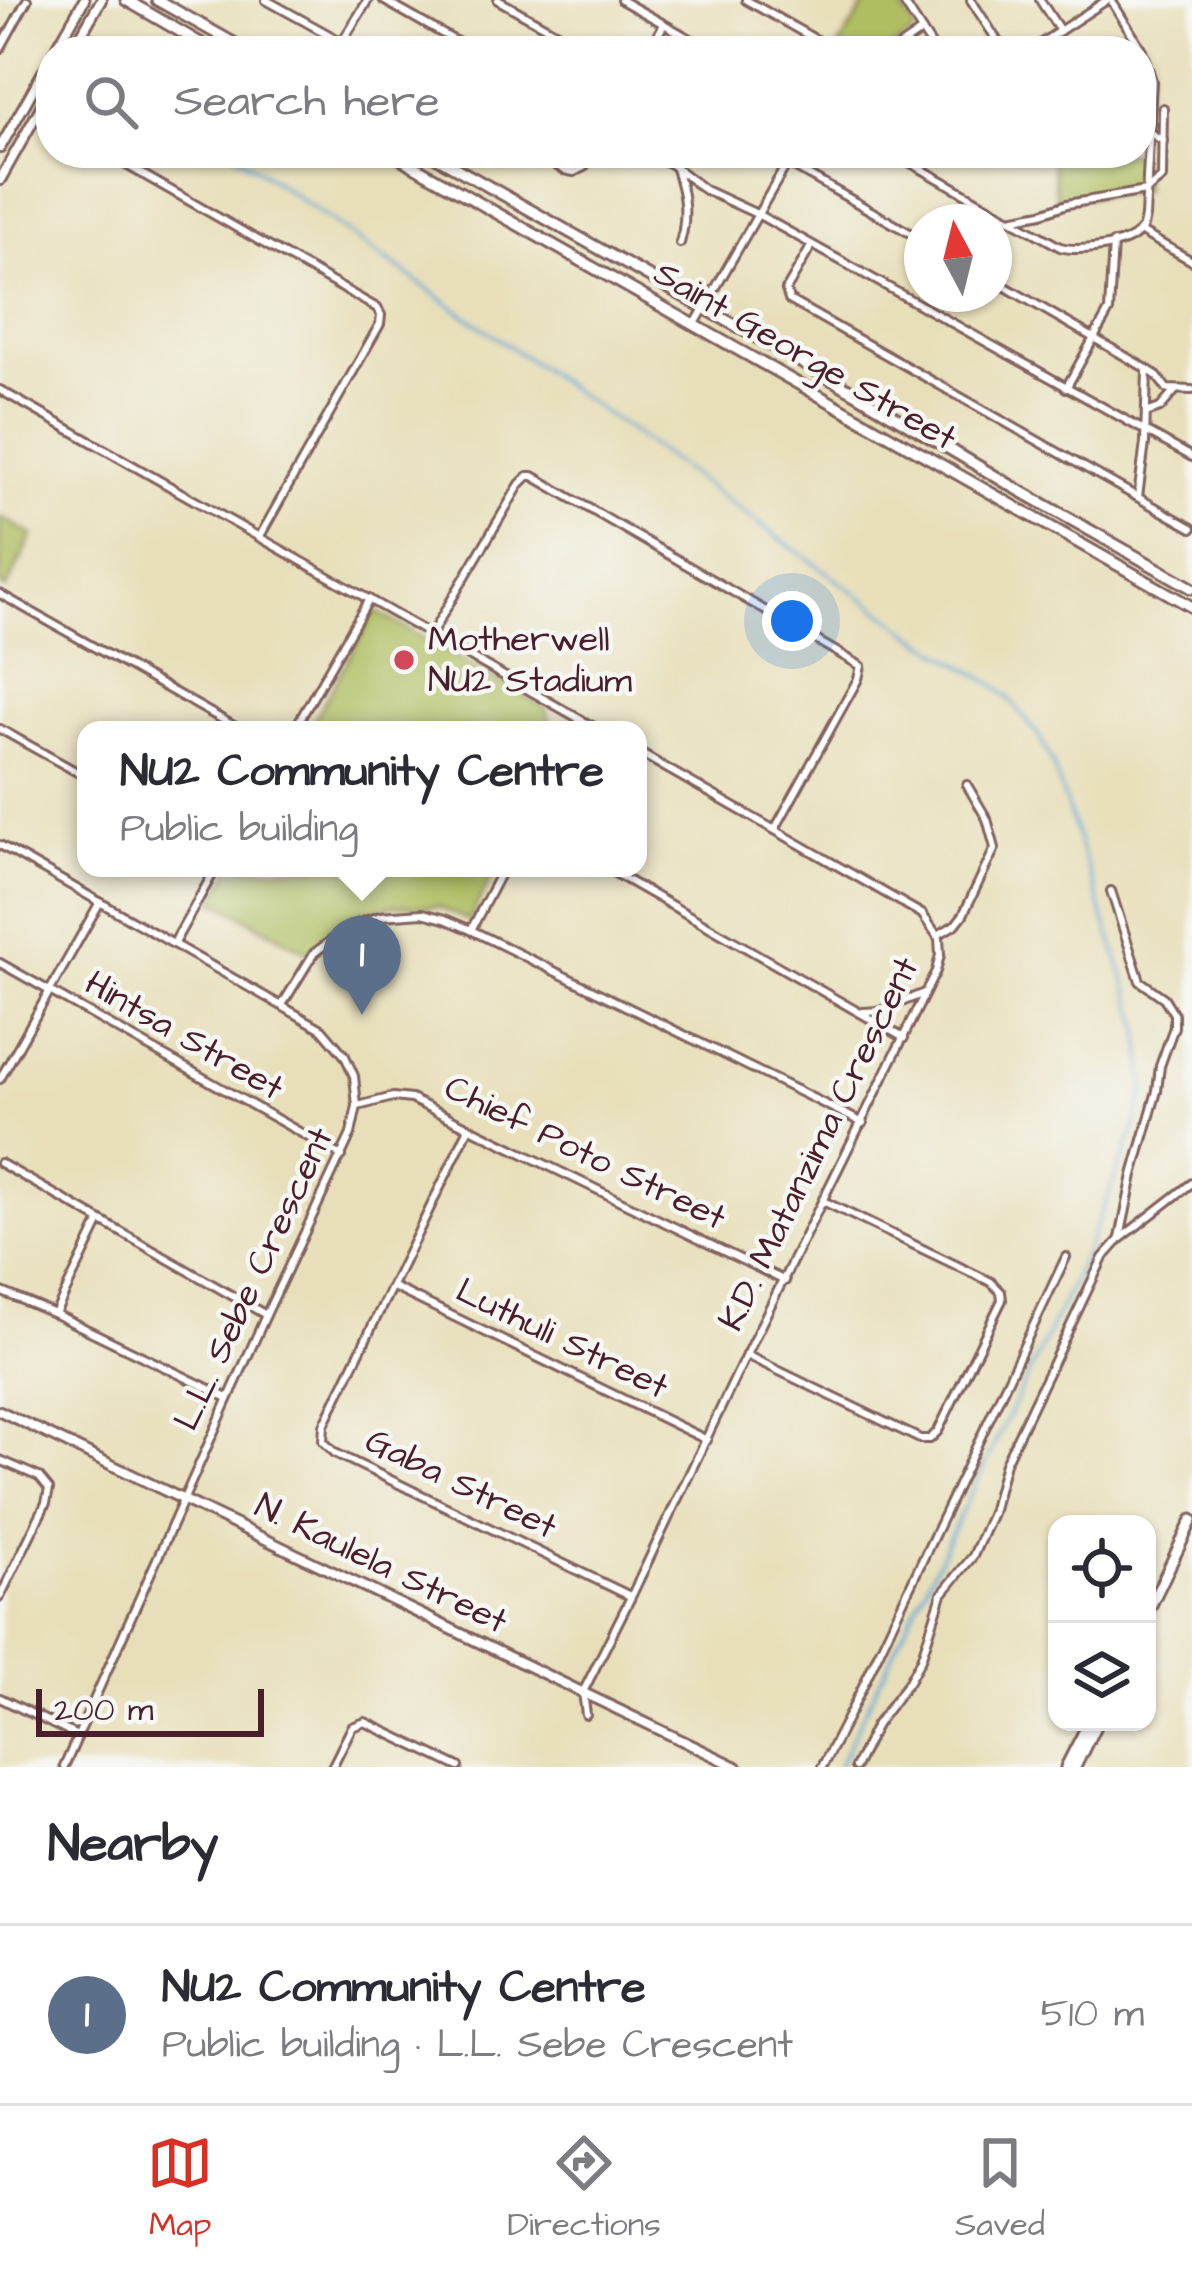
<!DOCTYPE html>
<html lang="en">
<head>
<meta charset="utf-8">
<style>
  :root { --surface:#fff; --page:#f7f7f7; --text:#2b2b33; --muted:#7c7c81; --line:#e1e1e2; --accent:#d93025 }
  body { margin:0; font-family:"Architects Daughter",sans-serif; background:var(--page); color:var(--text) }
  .controls { position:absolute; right:36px; bottom:36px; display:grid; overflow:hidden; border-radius:24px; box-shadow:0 3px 9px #0004 }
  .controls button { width:108px; height:108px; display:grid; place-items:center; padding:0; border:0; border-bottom:3px solid var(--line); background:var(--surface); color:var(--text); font:60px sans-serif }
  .compass { position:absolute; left:904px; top:204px; width:108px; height:108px; border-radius:50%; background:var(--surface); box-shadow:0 3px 9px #0004; rotate:353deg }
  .scale { position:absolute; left:36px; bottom:30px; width:228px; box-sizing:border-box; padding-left:12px; border:6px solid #4a1f2b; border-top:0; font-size:33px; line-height:42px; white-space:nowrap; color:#4a1f2b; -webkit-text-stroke:9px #f6f6f2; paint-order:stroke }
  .you { position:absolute; left:792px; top:621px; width:42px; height:42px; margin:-30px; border:9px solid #fff; border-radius:50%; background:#1a73e8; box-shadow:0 0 0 18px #1a73e833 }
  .badge { display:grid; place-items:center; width:78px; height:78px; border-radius:50%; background:var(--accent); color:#fff; font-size:39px; font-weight:700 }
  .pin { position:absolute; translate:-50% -99px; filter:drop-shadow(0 3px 6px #0008) }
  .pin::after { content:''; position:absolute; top:63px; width:42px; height:36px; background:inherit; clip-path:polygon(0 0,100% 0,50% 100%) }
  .popup { position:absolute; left:77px; top:721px; width:570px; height:156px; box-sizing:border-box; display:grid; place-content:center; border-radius:24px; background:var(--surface); filter:drop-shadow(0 3px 9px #0005); font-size:39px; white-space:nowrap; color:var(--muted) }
  .popup b { font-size:45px; color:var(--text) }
  .popup::after { content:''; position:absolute; left:50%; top:100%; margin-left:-24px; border:24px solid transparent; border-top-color:var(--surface) }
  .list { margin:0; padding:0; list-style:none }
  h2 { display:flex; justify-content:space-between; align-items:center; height:156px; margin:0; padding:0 48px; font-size:51px }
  h2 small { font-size:39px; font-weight:400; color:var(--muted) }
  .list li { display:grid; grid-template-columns:78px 1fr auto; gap:36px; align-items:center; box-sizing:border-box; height:180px; padding:0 48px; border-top:3px solid var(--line) }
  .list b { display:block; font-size:45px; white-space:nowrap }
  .list p { margin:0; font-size:39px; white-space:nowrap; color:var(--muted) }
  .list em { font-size:39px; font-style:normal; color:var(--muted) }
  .icon { flex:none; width:66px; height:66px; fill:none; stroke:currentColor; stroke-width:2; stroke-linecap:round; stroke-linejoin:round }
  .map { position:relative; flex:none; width:1192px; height:1767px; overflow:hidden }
  .search { position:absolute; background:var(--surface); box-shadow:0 3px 9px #0004; left:36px; right:36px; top:36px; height:132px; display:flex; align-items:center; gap:30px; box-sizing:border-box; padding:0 42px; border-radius:48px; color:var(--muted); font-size:45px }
  .sheet { height:336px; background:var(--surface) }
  nav { display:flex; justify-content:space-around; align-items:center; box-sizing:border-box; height:168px; border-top:3px solid var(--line); background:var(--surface); font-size:33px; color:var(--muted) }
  nav a { display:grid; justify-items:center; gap:6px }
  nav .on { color:var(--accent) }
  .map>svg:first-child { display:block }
  .green { fill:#afbe61; stroke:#7c6e46; stroke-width:3 }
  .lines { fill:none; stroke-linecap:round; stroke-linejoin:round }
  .stream { stroke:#5ea6d5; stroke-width:3 }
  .minor-casing { stroke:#81625d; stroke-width:12 }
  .tertiary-casing { stroke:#81625d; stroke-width:14 }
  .secondary-casing { stroke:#81625d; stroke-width:15 }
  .minor { stroke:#fff; stroke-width:6 }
  .tertiary { stroke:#fff; stroke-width:8 }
  .secondary { stroke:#fff; stroke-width:9 }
  .poi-dot { fill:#d1495b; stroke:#f6f6f2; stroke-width:4.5 }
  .labels { text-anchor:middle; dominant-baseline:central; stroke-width:9; stroke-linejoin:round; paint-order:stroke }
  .street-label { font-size:36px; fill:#4a1f2b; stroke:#f6f6f2 }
  .poi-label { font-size:36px; fill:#4a1f2b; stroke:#f6f6f2; text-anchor:start }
</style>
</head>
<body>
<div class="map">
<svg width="1192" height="1767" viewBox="0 0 1192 1767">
  <rect width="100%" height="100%" fill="#f6f6f2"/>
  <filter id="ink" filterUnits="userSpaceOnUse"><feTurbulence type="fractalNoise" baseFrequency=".00833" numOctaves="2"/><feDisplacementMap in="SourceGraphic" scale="24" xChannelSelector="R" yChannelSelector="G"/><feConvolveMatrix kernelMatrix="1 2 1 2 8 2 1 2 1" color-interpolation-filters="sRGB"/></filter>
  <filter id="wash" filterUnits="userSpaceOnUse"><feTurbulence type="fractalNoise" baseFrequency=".004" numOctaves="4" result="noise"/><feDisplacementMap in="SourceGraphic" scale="48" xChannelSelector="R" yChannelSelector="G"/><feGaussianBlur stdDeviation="2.7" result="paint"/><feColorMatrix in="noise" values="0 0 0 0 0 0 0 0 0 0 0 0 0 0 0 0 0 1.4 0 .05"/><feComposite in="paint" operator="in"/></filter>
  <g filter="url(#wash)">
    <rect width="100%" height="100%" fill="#e8dfba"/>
    <!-- green -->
    <g class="green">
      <path d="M 868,0 L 897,0 L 914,26 L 914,33 L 887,51 L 843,51 L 838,48 Z"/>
      <path d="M 1051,153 L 1139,153 L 1143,190 L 1057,201 Z"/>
      <path d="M 0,517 L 33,535 L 6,589 L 0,586 Z"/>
      <path d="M 375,611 L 546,708 L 553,730 L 308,730 Z"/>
      <path d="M 232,868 L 496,868 L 469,921 L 439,907 L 393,905 L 350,918 L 309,953 L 214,900 Z"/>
    </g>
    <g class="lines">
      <!-- stream -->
      <path class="stream" d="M 234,153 L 633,433 L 921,640 L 994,685 L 1007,696 L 1039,736 L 1053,765 L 1140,1025 L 1145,1089 L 1132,1136 L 1075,1278 L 838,1767"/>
    </g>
  </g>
  <g filter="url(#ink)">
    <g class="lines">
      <!-- minor casing -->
      <g class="minor-casing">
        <g id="minor">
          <path d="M 266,0 L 342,42 L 368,0"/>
          <path d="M 383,0 L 473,51"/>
          <path d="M 498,0 L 589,51"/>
          <path d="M 621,0 L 712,51"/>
          <path d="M 746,0 L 836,51"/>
          <path d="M 902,0 L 935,51"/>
          <path d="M 971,0 L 1004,51"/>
          <path d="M 1040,0 L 1060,31"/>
          <path d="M 0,49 L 27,0"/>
          <path d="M 649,51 L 664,24"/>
          <path d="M 893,51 L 922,31"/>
          <path d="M 1029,51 L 1107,0"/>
          <path d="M 1141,127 L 1163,141"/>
          <path d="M 535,153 L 564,170 L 574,172 L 584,167 L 592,153"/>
          <path d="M 647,153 L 671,164 L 705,190 L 759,215 L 1192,457"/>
          <path d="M 671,153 C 682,186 690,209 680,243"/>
          <path d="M 893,153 L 1060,247 C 1078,252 1123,247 1137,234 C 1144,228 1143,226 1145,217 L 1152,81 L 1142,50 L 1111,0"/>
          <path d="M 107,154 L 377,308 L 381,315 L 380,324 L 260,536"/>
          <path d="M 787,163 L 922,240"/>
          <path d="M 916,165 L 923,153"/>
          <path d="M 1010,219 L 1042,213 L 1067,204 L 1146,191 L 1162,178 L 1163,108"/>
          <path d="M 1141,232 L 1192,261"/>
          <path d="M 812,245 L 786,290 L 789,300 L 1192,528"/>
          <path d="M 994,280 L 1147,369 L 1145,443 L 1138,497"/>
          <path d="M 695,324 L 793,153"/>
          <path d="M 1147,369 L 1156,375 L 1167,389 L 1192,390"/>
          <path d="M 1066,388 L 1109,311 L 1113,243"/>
          <path d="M 0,390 L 599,730"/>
          <path d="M 1146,413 L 1160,408 L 1175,391"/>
          <path d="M 0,594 L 241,730"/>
          <path d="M 430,636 L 520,484 L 528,476 L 533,476 L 861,666 L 858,679 L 775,829"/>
          <path d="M 0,729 L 86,777"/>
          <path d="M 294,730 L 369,599"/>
          <path d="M 575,730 L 580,719"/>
          <path d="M 0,845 L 322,1029 L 345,1056 L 354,1076 L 357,1106 L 351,1134 L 266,1315 L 64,1767"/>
          <path d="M 606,868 L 904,1038"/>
          <path d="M 1111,891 L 1140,981 L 1164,998 L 1174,1014 L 1174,1027 L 1160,1066 L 1157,1091 L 1133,1175 L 1120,1238"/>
          <path d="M 471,930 L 503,868"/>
          <path d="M 938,935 L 956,924 L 963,915 L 995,848 L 987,819 L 967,785"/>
          <path d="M 174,943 L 216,868"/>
          <path d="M 0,963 L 342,1156"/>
          <path d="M 282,1005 L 314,953 L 351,926 L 380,916 L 423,913 L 445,919 L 471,930 L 863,1123"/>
          <path d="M 863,1012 L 880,1011 L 924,993"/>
          <path d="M 0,1079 L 100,902"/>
          <path d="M 358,1106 L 393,1097 L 411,1099 L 785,1281"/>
          <path d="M 469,1128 L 324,1425 L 323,1441 L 335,1453 L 630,1596"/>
          <path d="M 0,1163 L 266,1315"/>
          <path d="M 393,1287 L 707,1440"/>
          <path d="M 0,1291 L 55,1314 L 228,1398"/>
          <path d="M 55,1314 L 100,1221"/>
          <path d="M 746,1355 L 920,1439 L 930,1439 L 938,1431 L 1002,1300 L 1001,1292 L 991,1282 L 825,1202"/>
          <path d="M 0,1460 L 39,1477 L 49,1489 L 46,1503 L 0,1597"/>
          <path d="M 0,1698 L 77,1736"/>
          <path d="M 586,1715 L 583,1692 L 631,1597 L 746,1355 L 936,971 L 940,955 L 939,938 L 922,914 L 638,752"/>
          <path d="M 332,1767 L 352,1727 L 365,1722 L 459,1767"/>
          <path d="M 822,1767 L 852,1709 L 1066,1257"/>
          <path d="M 855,1767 L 876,1725 L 909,1681 L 921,1659 L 942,1594 L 973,1556 L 992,1513 L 1005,1463 L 1103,1258 L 1120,1239 L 1192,1183"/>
        </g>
      </g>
      <!-- tertiary casing -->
      <g class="tertiary-casing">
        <g id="tertiary">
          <path d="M 55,51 L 84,0"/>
          <path d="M 72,51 L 101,0"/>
          <path d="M 0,148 L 51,58"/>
          <path d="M 0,180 L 51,89"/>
          <path d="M 0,1411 L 737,1767"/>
        </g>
      </g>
      <!-- secondary casing -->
      <g class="secondary-casing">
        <g id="secondary">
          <path d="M 126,0 L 214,51"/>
          <path d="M 157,0 L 248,51"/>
          <path d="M 391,153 L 1192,607"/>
          <path d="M 429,153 L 852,391 L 1010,485 L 1192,588"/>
          <path d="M 1147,1613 L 1192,1520"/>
          <path d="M 1066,1767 L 1089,1722"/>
          <path d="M 1075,1767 L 1097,1722"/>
        </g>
      </g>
      <!-- minor -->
      <use href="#minor" class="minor"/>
      <!-- tertiary -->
      <use href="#tertiary" class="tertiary"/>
      <!-- secondary -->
      <use href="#secondary" class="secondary"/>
    </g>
  </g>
  <!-- markers -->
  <circle class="poi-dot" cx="404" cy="660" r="12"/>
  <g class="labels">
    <!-- street labels -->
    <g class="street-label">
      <text transform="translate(805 356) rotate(30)">Saint George Street</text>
      <text transform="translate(184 1036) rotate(30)">Hintsa Street</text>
      <text transform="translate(819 1144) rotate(-64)">K.D. Matanzima Crescent</text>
      <text transform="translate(585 1153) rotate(26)">Chief Poto Street</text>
      <text transform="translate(254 1279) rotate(-65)">L.L. Sebe Crescent</text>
      <text transform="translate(562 1339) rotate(26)">Luthuli Street</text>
      <text transform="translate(461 1484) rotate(26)">Gaba Street</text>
      <text transform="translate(381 1564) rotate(26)">N. Kaulela Street</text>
    </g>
    <!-- poi labels -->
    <g class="poi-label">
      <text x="428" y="639">Motherwell<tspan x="428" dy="41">NU2 Stadium</tspan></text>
    </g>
  </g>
</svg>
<div class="controls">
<button><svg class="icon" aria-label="locate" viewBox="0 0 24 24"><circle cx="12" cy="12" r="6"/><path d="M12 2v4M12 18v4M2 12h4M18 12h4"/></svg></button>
<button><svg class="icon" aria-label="layers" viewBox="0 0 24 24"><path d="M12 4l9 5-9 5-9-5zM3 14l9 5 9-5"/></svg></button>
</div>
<svg class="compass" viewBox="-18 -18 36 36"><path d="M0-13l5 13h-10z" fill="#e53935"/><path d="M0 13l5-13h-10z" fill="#7c7c81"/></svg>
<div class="scale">200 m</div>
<div class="you"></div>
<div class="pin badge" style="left:362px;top:1015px;background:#5c6f8a">1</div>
<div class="popup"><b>NU2 Community Centre</b>Public building</div>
<div class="search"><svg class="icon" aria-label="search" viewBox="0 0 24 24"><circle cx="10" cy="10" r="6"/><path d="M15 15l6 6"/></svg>Search here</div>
</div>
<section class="sheet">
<h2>Nearby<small></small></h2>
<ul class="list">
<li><span class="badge" style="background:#5c6f8a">1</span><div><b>NU2 Community Centre</b><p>Public building · L.L. Sebe Crescent</p></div><em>510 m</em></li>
</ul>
</section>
<nav>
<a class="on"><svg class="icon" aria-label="map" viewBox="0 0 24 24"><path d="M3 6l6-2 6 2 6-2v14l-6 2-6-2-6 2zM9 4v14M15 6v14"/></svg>Map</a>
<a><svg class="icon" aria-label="directions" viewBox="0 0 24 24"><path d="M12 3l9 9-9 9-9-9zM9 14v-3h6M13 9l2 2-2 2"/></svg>Directions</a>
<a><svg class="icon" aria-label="saved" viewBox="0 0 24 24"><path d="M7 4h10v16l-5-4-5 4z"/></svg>Saved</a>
</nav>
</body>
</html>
